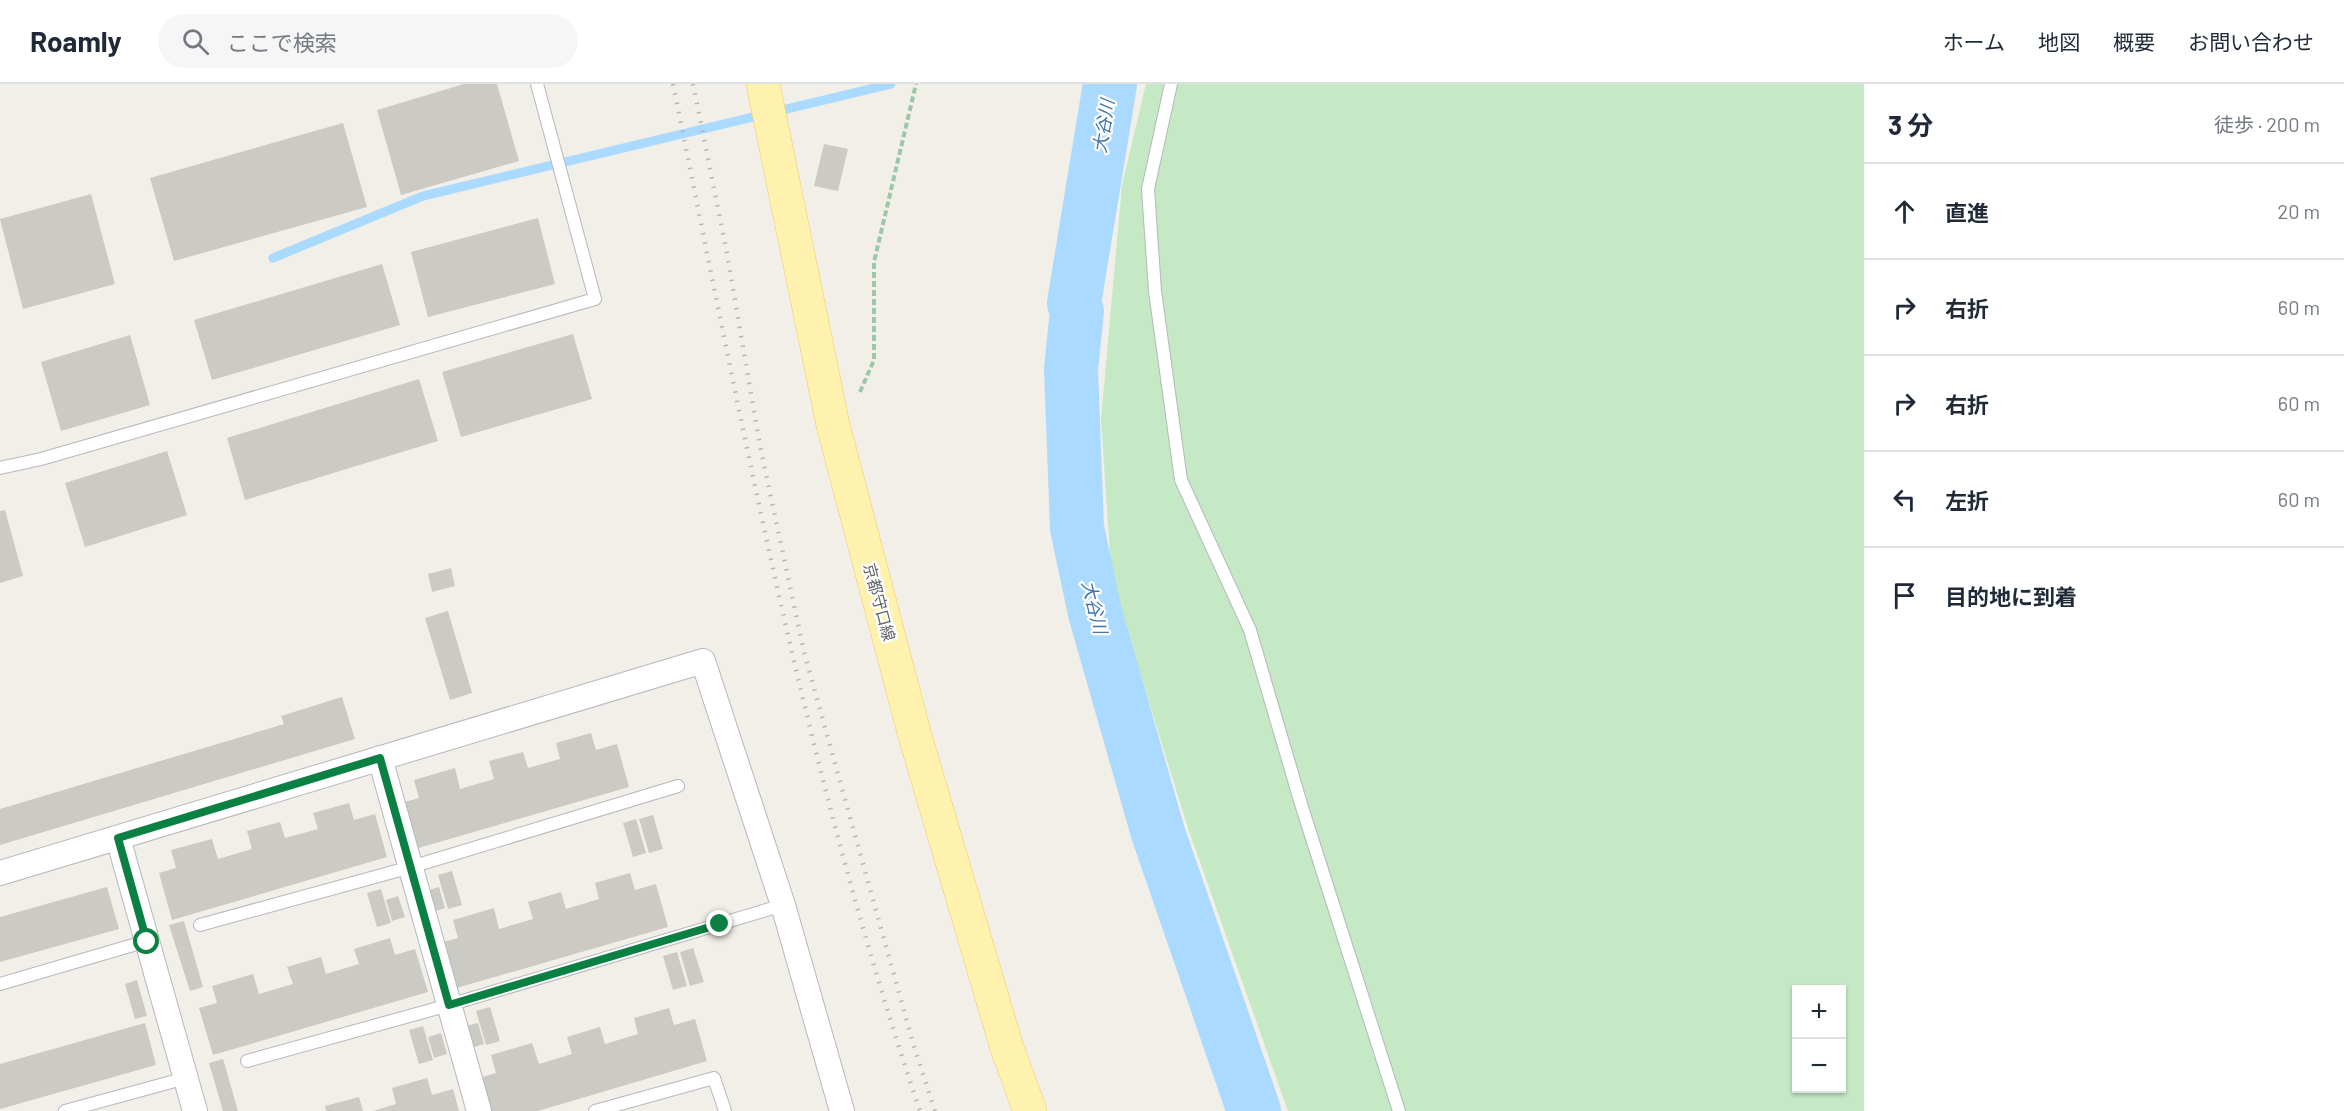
<!DOCTYPE html>
<html lang="ja">
<head>
<meta charset="utf-8">
<style>
  :root { --surface:#fff; --page:#f6f6f7; --text:#1f2937; --muted:#747a83; --line:#e0e1e3 }
  body { margin:0; font-family:Barlow,"Noto Sans JP",sans-serif; background:var(--page); color:var(--text) }
  .controls { position:absolute; right:18px; bottom:18px; display:grid; overflow:hidden; border-radius:0px; box-shadow:0 2px 4px #0004 }
  .controls button { width:54px; height:54px; display:grid; place-items:center; padding:0; border:0; border-bottom:2px solid var(--line); background:var(--surface); color:var(--text); font:30px sans-serif }
  .stop { position:absolute; width:18px; height:18px; margin:-14px; border:4px solid #0b8043; border-radius:50%; background:#fff }
  .stop.end { background:#0b8043; border-color:#fff; box-shadow:0 2px 6px #0008 }
  .list { margin:0; padding:0; list-style:none }
  h2 { display:flex; justify-content:space-between; align-items:center; height:78px; margin:0; padding:0 24px; font-size:26px }
  h2 small { font-size:20px; font-weight:400; color:var(--muted) }
  .list li { display:grid; grid-template-columns:39px 1fr auto; gap:18px; align-items:center; box-sizing:border-box; height:96px; padding:0 24px; border-top:2px solid var(--line) }
  .list b { display:block; font-size:22px; white-space:nowrap }
  .list em { font-size:20px; font-style:normal; color:var(--muted) }
  .icon { flex:none; width:33px; height:33px; fill:none; stroke:currentColor; stroke-width:2; stroke-linecap:round; stroke-linejoin:round }
  .map { position:relative; flex:none; width:1864px; height:1027px; overflow:hidden }
  header { display:flex; align-items:center; gap:36px; box-sizing:border-box; height:84px; padding:0 30px; background:var(--surface); border-bottom:2px solid var(--line) }
  header strong { font-size:28px }
  nav { display:flex; gap:33px; margin-inline-start:auto; font-size:21px }
  .search { width:420px; height:54px; background:var(--page); display:flex; align-items:center; gap:15px; box-sizing:border-box; padding:0 21px; border-radius:33px; color:var(--muted); font-size:22px }
  main { display:flex }
  aside { flex:1; background:var(--surface) }
  .map>svg:first-child { display:block }
  .green { fill:#c5e8c5; fill-rule:evenodd }
  .lines { fill:none; stroke-linecap:round; stroke-linejoin:round }
  .stream { stroke:#aadaff; stroke-width:9 }
  .river { stroke:#aadaff; stroke-width:54 }
  .building { fill:#cccac5 }
  .service-casing { stroke:#b5b8bc; stroke-width:14 }
  .minor-casing { stroke:#b5b8bc; stroke-width:26 }
  .primary-casing { stroke:#f2c960; stroke-width:34 }
  .path { stroke:#9cc7a9; stroke-width:4; stroke-dasharray:6 3; stroke-linecap:butt }
  .service { stroke:#fff; stroke-width:12 }
  .minor { stroke:#fff; stroke-width:24 }
  .primary { stroke:#fff2af; stroke-width:33 }
  .rail { stroke:#b6b7b8; stroke-width:4.5; stroke-dasharray:1.5 8; stroke-linecap:butt }
  .route { stroke:#0b8043; stroke-width:8 }
  .labels { text-anchor:middle; dominant-baseline:central; stroke-width:4.5; stroke-linejoin:round; paint-order:stroke }
  .street-label { font-size:16px; fill:#5f6368; stroke:#fff }
  .water-label { font-size:18px; font-style:italic; fill:#4174aa; stroke:#fff }
</style>
</head>
<body>
<header>
<strong>Roamly</strong>
<div class="search"><svg class="icon" aria-label="search" viewBox="0 0 24 24"><circle cx="10" cy="10" r="6"/><path d="M15 15l6 6"/></svg>ここで検索</div>
<nav><a>ホーム</a><a>地図</a><a>概要</a><a>お問い合わせ</a></nav>
</header>
<main>
<div class="map">
<svg width="1864" height="1027" viewBox="0 0 1864 1027">
  <rect width="100%" height="100%" fill="#f1efe8"/>
  <!-- green -->
  <path class="green" d="M 1146,0 L 1864,0 L 1864,1027 L 1288,1027 L 1188,744 L 1112,499 L 1101,336 L 1122,101 ZM 1796,906 L 1842,906 L 1842,1004 L 1796,1004 Z"/>
  <g class="lines">
    <!-- stream -->
    <path class="stream" d="M 273,174 L 423,112 L 891,0"/>
    <!-- river -->
    <path class="river" d="M 1110,0 L 1074,219 L 1077,227 L 1071,285 L 1077,444 L 1095,529 L 1158,749 L 1254,1027"/>
  </g>
  <!-- building -->
  <g class="building">
    <path d="M 464,0 L 497,0 L 519,77 L 401,111 L 377,26 Z"/>
    <path d="M 343,39 L 367,123 L 174,177 L 150,94 Z"/>
    <path d="M 824,60 L 848,65 L 838,107 L 814,102 Z"/>
    <path d="M 91,110 L 115,200 L 23,225 L 0,135 Z"/>
    <path d="M 538,134 L 555,200 L 428,233 L 411,168 Z"/>
    <path d="M 382,180 L 400,241 L 212,296 L 194,236 Z"/>
    <path d="M 573,250 L 592,315 L 461,353 L 442,288 Z"/>
    <path d="M 130,251 L 150,321 L 61,347 L 41,278 Z"/>
    <path d="M 419,295 L 438,357 L 245,416 L 227,354 Z"/>
    <path d="M 167,367 L 187,431 L 85,463 L 65,399 Z"/>
    <path d="M 5,426 L 23,492 L 0,499 L 0,427 Z"/>
    <path d="M 451,484 L 455,502 L 432,508 L 428,490 Z"/>
    <path d="M 448,527 L 472,609 L 450,616 L 425,534 Z"/>
    <path d="M 342,613 L 355,655 L 0,761 L 0,725 L 284,640 L 281,632 Z"/>
    <path d="M 591,649 L 596,666 L 617,660 L 629,703 L 415,765 L 401,719 L 419,714 L 414,696 L 455,684 L 460,705 L 494,695 L 489,677 L 523,668 L 528,684 L 560,675 L 556,659 Z"/>
    <path d="M 349,719 L 354,736 L 375,730 L 387,773 L 172,836 L 159,789 L 176,784 L 171,766 L 212,755 L 218,775 L 252,765 L 247,747 L 280,738 L 285,754 L 318,745 L 313,729 Z"/>
    <path d="M 653,731 L 663,765 L 649,769 L 639,735 Z"/>
    <path d="M 636,735 L 646,769 L 633,773 L 623,739 Z"/>
    <path d="M 452,787 L 462,821 L 448,825 L 438,791 Z"/>
    <path d="M 630,789 L 635,806 L 656,800 L 668,843 L 453,905 L 440,859 L 458,854 L 453,836 L 494,824 L 499,845 L 533,835 L 528,818 L 561,808 L 566,825 L 599,815 L 595,799 Z"/>
    <path d="M 107,803 L 119,845 L 0,878 L 0,833 Z"/>
    <path d="M 439,803 L 445,824 L 433,828 L 426,807 Z"/>
    <path d="M 381,805 L 391,839 L 377,843 L 367,809 Z"/>
    <path d="M 398,812 L 405,833 L 392,837 L 386,816 Z"/>
    <path d="M 184,837 L 203,903 L 190,907 L 169,841 Z"/>
    <path d="M 390,854 L 395,871 L 415,865 L 428,908 L 213,971 L 199,924 L 217,919 L 212,902 L 253,890 L 259,910 L 293,900 L 287,883 L 321,873 L 326,890 L 359,880 L 354,865 Z"/>
    <path d="M 693,864 L 704,898 L 690,902 L 680,868 Z"/>
    <path d="M 677,868 L 687,902 L 673,906 L 663,872 Z"/>
    <path d="M 137,896 L 147,932 L 135,935 L 125,900 Z"/>
    <path d="M 490,923 L 500,957 L 486,961 L 476,927 Z"/>
    <path d="M 669,924 L 674,941 L 695,935 L 707,977 L 538,1027 L 488,1027 L 479,994 L 496,989 L 491,971 L 532,959 L 539,980 L 572,970 L 567,953 L 600,943 L 605,960 L 638,950 L 634,934 Z"/>
    <path d="M 145,939 L 156,981 L 0,1025 L 0,980 Z"/>
    <path d="M 478,939 L 484,960 L 471,964 L 465,942 Z"/>
    <path d="M 423,942 L 433,976 L 419,980 L 409,946 Z"/>
    <path d="M 441,949 L 447,970 L 434,974 L 428,953 Z"/>
    <path d="M 223,975 L 238,1027 L 223,1027 L 209,979 Z"/>
    <path d="M 427,994 L 432,1011 L 453,1005 L 459,1027 L 373,1027 L 396,1020 L 392,1004 Z"/>
    <path d="M 359,1013 L 363,1027 L 326,1027 L 325,1022 Z"/>
  </g>
  <g class="lines">
    <!-- service casing -->
    <g class="service-casing">
      <g id="service">
        <path d="M 1171,0 L 1148,105 L 1155,207 L 1181,396 L 1250,546 L 1301,720 L 1399,1027"/>
        <path d="M 0,384 L 41,375 L 595,215 L 537,0"/>
        <path d="M 200,841 L 411,783 L 678,702"/>
        <path d="M 0,900 L 147,857"/>
        <path d="M 247,977 L 449,921 L 783,821"/>
        <path d="M 65,1027 L 186,994"/>
        <path d="M 595,1027 L 714,994 L 725,1027"/>
      </g>
    </g>
    <!-- minor casing -->
    <g class="minor-casing">
      <g id="minor">
        <path d="M 380,674 L 479,1027"/>
        <path d="M 118,754 L 195,1027"/>
        <path d="M 0,789 L 703,577 L 783,821 L 842,1027"/>
      </g>
    </g>
    <!-- primary casing -->
    <g class="primary-casing">
      <path id="primary" d="M 763,0 L 833,341 L 915,652 L 1007,964 L 1030,1027"/>
    </g>
    <!-- path -->
    <path class="path" d="M 860,308 L 874,276 L 874,178 L 916,0"/>
    <!-- service -->
    <use href="#service" class="service"/>
    <!-- minor -->
    <use href="#minor" class="minor"/>
    <!-- primary -->
    <use href="#primary" class="primary"/>
    <!-- rail -->
    <g class="rail">
      <path d="M 673,0 C 743,345 807,693 920,1027"/>
      <path d="M 693,0 L 726,164 L 760,362 L 804,568 L 913,959 L 935,1027"/>
    </g>
  </g>
  <g class="lines">
    <!-- route -->
    <path class="route" d="M 147,858 L 118,754 L 380,674 L 449,921 L 720,840"/>
  </g>
  <g class="labels">
    <!-- street labels -->
    <g class="street-label">
      <text transform="translate(880 518) rotate(75)">京都守口線</text>
    </g>
    <!-- water labels -->
    <g class="water-label">
      <text transform="translate(1103 42) rotate(-81)">大谷川</text>
      <text transform="translate(1095 523) rotate(76)">大谷川</text>
    </g>
  </g>
</svg>
<div class="controls">
<button>+</button>
<button>−</button>
</div>
<div class="stop" style="left:147px;top:858px"></div>
<div class="stop end" style="left:720px;top:840px"></div>
</div>
<aside>
<h2>3 分<small>徒歩 · 200 m</small></h2>
<ul class="list">
<li><svg class="icon" aria-label="ahead" viewBox="0 0 24 24"><path d="M12 20V5M6 11l6-6 6 6"/></svg><div><b>直進</b></div><em>20 m</em></li>
<li><svg class="icon" aria-label="right" viewBox="0 0 24 24"><path d="M7 20v-9h11M14 6l5 5-5 5"/></svg><div><b>右折</b></div><em>60 m</em></li>
<li><svg class="icon" aria-label="right" viewBox="0 0 24 24"><path d="M7 20v-9h11M14 6l5 5-5 5"/></svg><div><b>右折</b></div><em>60 m</em></li>
<li><svg class="icon" aria-label="left" viewBox="0 0 24 24"><path d="M17 20v-9H6M10 6l-5 5 5 5"/></svg><div><b>左折</b></div><em>60 m</em></li>
<li><svg class="icon" aria-label="arrive" viewBox="0 0 24 24"><path d="M6 21V4h12l-3 4 3 4H6"/></svg><div><b>目的地に到着</b></div></li>
</ul>
</aside>
</main>
</body>
</html>
